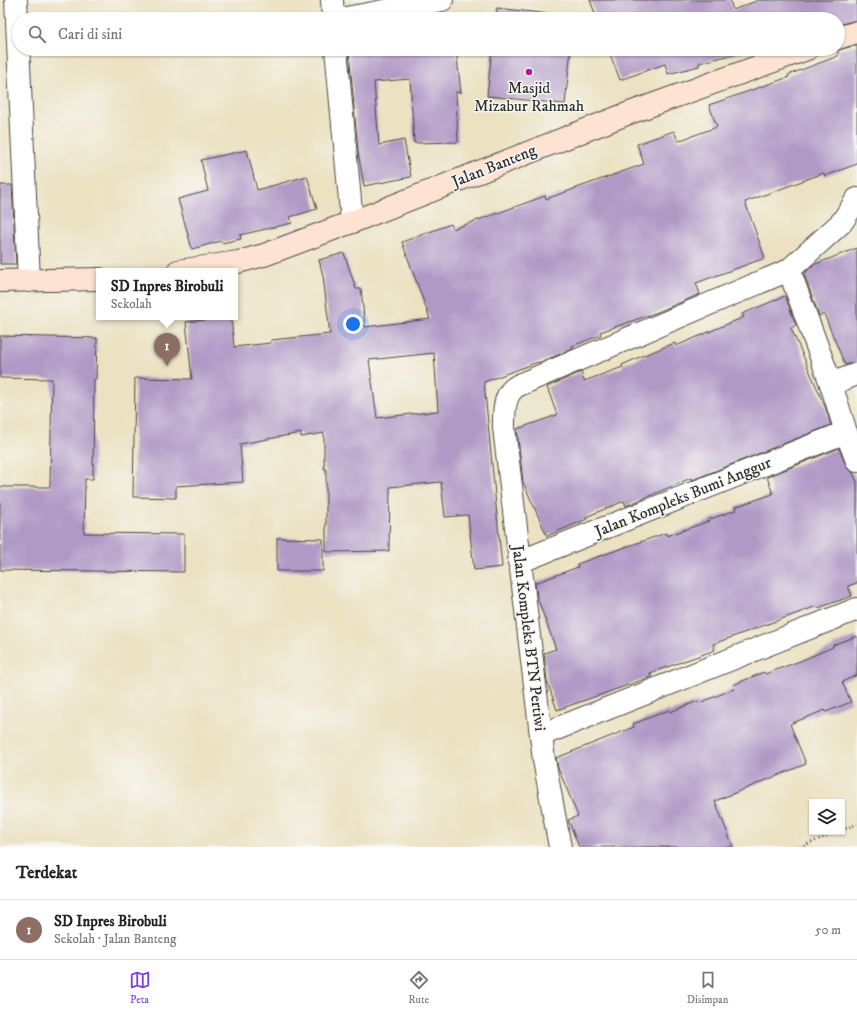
<!DOCTYPE html>
<html lang="id">
<head>
<meta charset="utf-8">
<style>
  :root { --surface:#fff; --page:#f2f2f2; --text:#222; --muted:#767676; --line:#e0e0e0; --accent:#7c3aed }
  body { margin:0; font-family:"IM FELL DW Pica",serif; background:var(--page); color:var(--text) }
  .controls { position:absolute; right:12px; bottom:12px; display:grid; overflow:hidden; border-radius:0px; box-shadow:0 1px 3px #0004 }
  .controls button { width:36px; height:36px; display:grid; place-items:center; padding:0; border:0; border-bottom:1px solid var(--line); background:var(--surface); color:var(--text); font:20px sans-serif }
  .you { position:absolute; left:353px; top:324px; width:14px; height:14px; margin:-10px; border:3px solid #fff; border-radius:50%; background:#1a73e8; box-shadow:0 0 0 6px #1a73e833 }
  .badge { display:grid; place-items:center; width:26px; height:26px; border-radius:50%; background:var(--accent); color:#fff; font-size:13px; font-weight:700 }
  .pin { position:absolute; translate:-50% -33px; filter:drop-shadow(0 1px 2px #0008) }
  .pin::after { content:''; position:absolute; top:21px; width:14px; height:12px; background:inherit; clip-path:polygon(0 0,100% 0,50% 100%) }
  .popup { position:absolute; left:96px; top:268px; width:142px; height:52px; box-sizing:border-box; display:grid; place-content:center; border-radius:0px; background:var(--surface); filter:drop-shadow(0 1px 3px #0005); font-size:13px; white-space:nowrap; color:var(--muted) }
  .popup b { font-size:15px; color:var(--text) }
  .popup::after { content:''; position:absolute; left:50%; top:100%; margin-left:-8px; border:8px solid transparent; border-top-color:var(--surface) }
  .list { margin:0; padding:0; list-style:none }
  h2 { display:flex; justify-content:space-between; align-items:center; height:52px; margin:0; padding:0 16px; font-size:17px }
  h2 small { font-size:13px; font-weight:400; color:var(--muted) }
  .list li { display:grid; grid-template-columns:26px 1fr auto; gap:12px; align-items:center; box-sizing:border-box; height:60px; padding:0 16px; border-top:1px solid var(--line) }
  .list b { display:block; font-size:15px; white-space:nowrap }
  .list p { margin:0; font-size:13px; white-space:nowrap; color:var(--muted) }
  .list em { font-size:13px; font-style:normal; color:var(--muted) }
  .icon { flex:none; width:22px; height:22px; fill:none; stroke:currentColor; stroke-width:2; stroke-linecap:round; stroke-linejoin:round }
  .map { position:relative; flex:none; width:857px; height:847px; overflow:hidden }
  .search { position:absolute; background:var(--surface); box-shadow:0 1px 3px #0004; left:12px; right:12px; top:12px; height:44px; display:flex; align-items:center; gap:10px; box-sizing:border-box; padding:0 14px; border-radius:22px; color:var(--muted); font-size:15px }
  .sheet { height:112px; background:var(--surface) }
  nav { display:flex; justify-content:space-around; align-items:center; box-sizing:border-box; height:56px; border-top:1px solid var(--line); background:var(--surface); font-size:11px; color:var(--muted) }
  nav a { display:grid; justify-items:center; gap:2px }
  nav .on { color:var(--accent) }
  .map>svg:first-child { display:block }
  .building { fill:#b199c6; fill-rule:evenodd }
  .lines { fill:none; stroke-linecap:round; stroke-linejoin:round }
  .street-casing { stroke:#484642; stroke-width:24 }
  .secondary-casing { stroke:#484642; stroke-width:24 }
  .path { stroke:#484642; stroke-width:2.5; stroke-dasharray:1 3; stroke-linecap:butt }
  .street { stroke:#fff; stroke-width:22 }
  .secondary { stroke:#fee3d2; stroke-width:22 }
  .poi-dot { fill:#b5179e; stroke:#f6f6f2; stroke-width:1.5 }
  .labels { text-anchor:middle; dominant-baseline:central; stroke-width:3; stroke-linejoin:round; paint-order:stroke }
  .poi-label { font-size:16px; fill:#2b2b2b; stroke:#f6f6f2 }
  .street-label { font-size:16px; fill:#2b2b2b; stroke:#f6f6f2 }
</style>
</head>
<body>
<div class="map">
<svg width="857" height="847" viewBox="0 0 857 847">
  <rect width="100%" height="100%" fill="#f6f6f2"/>
  <filter id="ink" filterUnits="userSpaceOnUse"><feTurbulence type="fractalNoise" baseFrequency=".025" numOctaves="2"/><feDisplacementMap in="SourceGraphic" scale="8" xChannelSelector="R" yChannelSelector="G"/><feConvolveMatrix kernelMatrix="1 2 1 2 8 2 1 2 1" color-interpolation-filters="sRGB"/></filter>
  <filter id="wash" filterUnits="userSpaceOnUse"><feTurbulence type="fractalNoise" baseFrequency=".012" numOctaves="4" result="noise"/><feDisplacementMap in="SourceGraphic" scale="16" xChannelSelector="R" yChannelSelector="G"/><feGaussianBlur stdDeviation="0.9" result="paint"/><feColorMatrix in="noise" values="0 0 0 0 0 0 0 0 0 0 0 0 0 0 0 0 0 1.4 0 .05"/><feComposite in="paint" operator="in"/></filter>
  <g filter="url(#wash)">
    <rect width="100%" height="100%" fill="#ece2c2"/>
    <g id="blocks">
      <!-- building -->
      <g class="building">
        <path d="M 590,0 L 730,0 L 733,10 L 759,0 L 857,0 L 857,20 L 838,25 L 838,19 L 597,19 Z"/>
        <path d="M 497,8 L 575,17 L 575,19 L 496,19 Z"/>
        <path d="M 857,45 L 857,164 L 825,176 L 824,173 L 745,202 L 765,258 L 696,283 L 700,294 L 658,312 L 600,332 L 601,335 L 575,345 L 572,346 L 573,349 L 538,363 L 538,362 L 484,382 L 502,567 L 474,570 L 468,515 L 445,517 L 441,482 L 390,487 L 389,551 L 326,552 L 326,469 L 324,469 L 324,433 L 301,437 L 301,433 L 240,444 L 243,482 L 176,486 L 176,498 L 133,497 L 135,378 L 192,379 L 186,322 L 231,317 L 234,347 L 271,343 L 271,340 L 330,334 L 323,276 L 319,260 L 344,253 L 356,289 L 361,289 L 365,327 L 430,319 L 402,242 L 451,224 L 453,229 L 545,196 L 546,199 L 644,164 L 637,144 L 674,131 L 678,141 L 717,127 L 709,105 L 789,77 L 788,75 L 838,56 L 838,50 ZM 434,353 L 438,411 L 377,418 L 369,360 Z"/>
        <path d="M 376,49 L 456,49 L 461,93 L 456,92 L 458,142 L 414,143 L 410,79 L 374,82 L 379,145 L 404,140 L 411,177 L 364,186 L 358,151 L 349,51 Z"/>
        <path d="M 492,49 L 571,49 L 565,104 L 487,96 Z"/>
        <path d="M 608,49 L 743,49 L 743,52 L 699,63 L 699,66 L 668,74 L 665,64 L 620,80 Z"/>
        <path d="M 247,150 L 257,190 L 307,176 L 317,209 L 290,217 L 292,223 L 240,235 L 241,239 L 222,243 L 221,241 L 192,249 L 178,199 L 208,191 L 201,160 Z"/>
        <path d="M 0,185 L 12,185 L 16,264 L 0,264 Z"/>
        <path d="M 857,248 L 857,362 L 845,365 L 824,314 L 819,316 L 804,274 L 813,265 Z"/>
        <path d="M 785,296 L 796,325 L 791,328 L 826,409 L 831,425 L 692,480 L 691,478 L 626,506 L 624,501 L 586,517 L 587,519 L 547,536 L 523,482 L 517,429 L 557,415 L 547,387 L 581,372 L 584,381 L 623,367 L 622,365 L 642,356 L 675,343 L 676,346 L 744,317 L 742,314 Z"/>
        <path d="M 0,336 L 97,338 L 96,379 L 94,379 L 93,479 L 85,479 L 84,533 L 184,534 L 184,572 L 0,570 L 0,487 L 50,487 L 52,379 L 0,378 Z"/>
        <path d="M 839,448 L 846,466 L 849,470 L 853,473 L 857,482 L 857,583 L 848,586 L 852,596 L 818,608 L 817,606 L 713,644 L 715,650 L 650,673 L 651,677 L 557,710 L 547,681 L 544,653 L 556,649 L 537,597 L 535,583 L 578,567 L 577,564 L 666,533 L 667,536 L 709,521 L 708,520 L 736,510 L 735,507 L 773,494 L 767,477 Z"/>
        <path d="M 277,538 L 323,539 L 323,571 L 277,571 Z"/>
        <path d="M 857,636 L 857,675 L 842,682 L 851,702 L 826,712 L 825,710 L 790,724 L 806,764 L 715,801 L 733,847 L 579,847 L 568,820 L 578,816 L 558,768 L 556,758 L 634,727 L 633,724 L 669,710 L 670,712 L 698,701 L 699,703 L 734,689 L 733,685 L 764,672 L 765,674 L 800,661 L 833,647 L 833,645 Z"/>
      </g>
    </g>
  </g>
  <g filter="url(#ink)">
    <use href="#blocks" fill-opacity="0" stroke="#484642" stroke-width="1"/>
    <g class="lines">
      <!-- street casing -->
      <g class="street-casing">
        <g id="street">
          <path d="M 16,0 L 29,281"/>
          <path d="M 332,0 L 333,19"/>
          <path d="M 341,19 L 442,0"/>
          <path d="M 336,49 L 352,222"/>
          <path d="M 789,270 L 831,384 L 846,432 L 857,461"/>
          <path d="M 831,384 L 857,374"/>
          <path d="M 519,562 L 846,432"/>
          <path d="M 541,735 L 857,609"/>
          <path d="M 560,847 L 544,760 L 504,428 C 504,416 503,398 513,389 C 518,384 527,382 533,379 L 789,270 L 842,222 L 857,199"/>
        </g>
      </g>
      <!-- secondary casing -->
      <g class="secondary-casing">
        <g id="secondary">
          <path d="M 838,38 L 857,32"/>
          <path d="M 178,271 L 238,262 L 264,255 L 352,222 L 624,115 L 807,49"/>
          <path d="M 0,281 L 99,279"/>
        </g>
      </g>
      <!-- path -->
      <g class="path">
        <path d="M 842,830 L 857,824"/>
        <path d="M 800,847 L 837,832"/>
      </g>
      <!-- street -->
      <use href="#street" class="street"/>
      <!-- secondary -->
      <use href="#secondary" class="secondary"/>
    </g>
  </g>
  <!-- markers -->
  <circle class="poi-dot" cx="529" cy="72" r="4"/>
  <g class="labels">
    <!-- poi labels -->
    <g class="poi-label">
      <text x="529" y="88">Masjid<tspan x="529" dy="18">Mizabur Rahmah</tspan></text>
    </g>
    <!-- street labels -->
    <g class="street-label">
      <text transform="translate(494 166) rotate(-22)">Jalan Banteng</text>
      <text transform="translate(683 497) rotate(-22)">Jalan Kompleks Bumi Anggur</text>
      <text transform="translate(529 638) rotate(83)">Jalan Kompleks BTN Pertiwi</text>
    </g>
  </g>
</svg>
<div class="controls">
<button><svg class="icon" aria-label="layers" viewBox="0 0 24 24"><path d="M12 4l9 5-9 5-9-5zM3 14l9 5 9-5"/></svg></button>
</div>
<div class="you"></div>
<div class="pin badge" style="left:167px;top:366px;background:#8d6e63">1</div>
<div class="popup"><b>SD Inpres Birobuli</b>Sekolah</div>
<div class="search"><svg class="icon" aria-label="search" viewBox="0 0 24 24"><circle cx="10" cy="10" r="6"/><path d="M15 15l6 6"/></svg>Cari di sini</div>
</div>
<section class="sheet">
<h2>Terdekat<small></small></h2>
<ul class="list">
<li><span class="badge" style="background:#8d6e63">1</span><div><b>SD Inpres Birobuli</b><p>Sekolah · Jalan Banteng</p></div><em>50 m</em></li>
</ul>
</section>
<nav>
<a class="on"><svg class="icon" aria-label="map" viewBox="0 0 24 24"><path d="M3 6l6-2 6 2 6-2v14l-6 2-6-2-6 2zM9 4v14M15 6v14"/></svg>Peta</a>
<a><svg class="icon" aria-label="directions" viewBox="0 0 24 24"><path d="M12 3l9 9-9 9-9-9zM9 14v-3h6M13 9l2 2-2 2"/></svg>Rute</a>
<a><svg class="icon" aria-label="saved" viewBox="0 0 24 24"><path d="M7 4h10v16l-5-4-5 4z"/></svg>Disimpan</a>
</nav>
</body>
</html>
